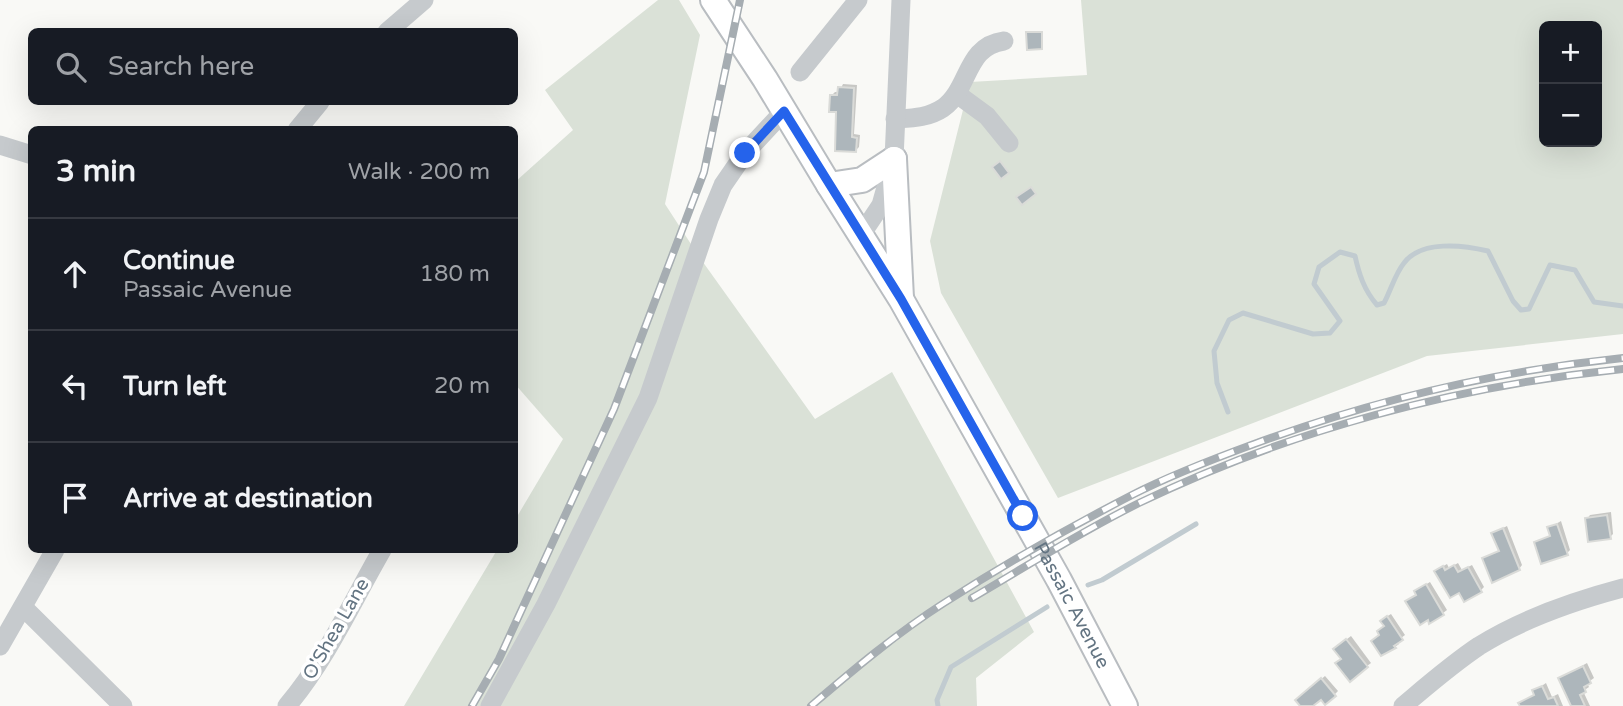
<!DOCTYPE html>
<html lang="en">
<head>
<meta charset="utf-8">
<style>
  :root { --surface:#171b24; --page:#242831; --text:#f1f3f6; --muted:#9ea1a6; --line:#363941 }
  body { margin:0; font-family:"Varela Round",sans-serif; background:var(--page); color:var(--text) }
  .controls { position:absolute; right:21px; top:21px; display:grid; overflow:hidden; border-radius:10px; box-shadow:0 7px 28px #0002 }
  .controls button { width:63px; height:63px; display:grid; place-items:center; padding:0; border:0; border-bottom:2px solid var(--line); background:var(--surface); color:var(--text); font:35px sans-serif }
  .stop { position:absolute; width:21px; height:21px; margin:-16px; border:5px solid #2563eb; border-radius:50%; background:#fff }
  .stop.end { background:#2563eb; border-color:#fff; box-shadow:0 2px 7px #0008 }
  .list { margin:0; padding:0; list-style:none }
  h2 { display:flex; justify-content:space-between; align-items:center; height:91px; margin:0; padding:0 28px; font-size:30px }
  h2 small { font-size:23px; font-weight:400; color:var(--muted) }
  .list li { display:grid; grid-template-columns:46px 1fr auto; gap:21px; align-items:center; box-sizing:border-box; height:112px; padding:0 28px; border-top:2px solid var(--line) }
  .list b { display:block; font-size:26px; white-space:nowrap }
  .list p { margin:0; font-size:23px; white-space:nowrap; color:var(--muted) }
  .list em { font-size:23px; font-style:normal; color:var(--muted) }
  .icon { flex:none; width:38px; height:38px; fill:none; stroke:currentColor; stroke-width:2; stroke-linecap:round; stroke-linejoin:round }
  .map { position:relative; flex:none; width:1623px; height:706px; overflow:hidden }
  .search { position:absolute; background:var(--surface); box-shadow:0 7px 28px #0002; left:28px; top:28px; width:490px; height:77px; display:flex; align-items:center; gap:18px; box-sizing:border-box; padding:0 24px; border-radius:10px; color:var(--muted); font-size:26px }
  .panel { position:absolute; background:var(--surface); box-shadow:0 7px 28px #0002; left:28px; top:126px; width:490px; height:427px; border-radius:10px }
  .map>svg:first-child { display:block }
  .green { fill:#dae1d7; fill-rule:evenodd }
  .shadow { fill:#0003 }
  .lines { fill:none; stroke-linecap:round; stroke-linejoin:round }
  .stream { stroke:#c1cbd0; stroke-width:5 }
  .building { fill:#adb6bb; stroke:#dadbd8; stroke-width:2 }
  .major-casing { stroke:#b9bdc1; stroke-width:28 }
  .minor { stroke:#c6cacd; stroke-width:19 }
  .major { stroke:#fff; stroke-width:24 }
  .rail-casing { stroke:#a6adb2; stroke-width:8 }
  .rail { stroke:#fff; stroke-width:5; stroke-dasharray:16; stroke-linecap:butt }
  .route { stroke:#2563eb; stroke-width:9 }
  .labels { text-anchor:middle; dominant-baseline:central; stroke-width:7; stroke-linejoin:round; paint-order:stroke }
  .street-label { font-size:19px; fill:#637482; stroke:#fff }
</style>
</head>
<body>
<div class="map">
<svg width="1623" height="706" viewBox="0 0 1623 706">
  <rect width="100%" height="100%" fill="#f9f9f6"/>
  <!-- green -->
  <g class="green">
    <path d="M 658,0 L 679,0 L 700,35 L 665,204 L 700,258 L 815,419 L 892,372 L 1034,632 L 976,678 L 977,706 L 404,706 L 497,550 L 514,550 L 515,520 L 563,439 L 514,383 L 515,182 L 573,130 L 545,90 Z"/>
    <path d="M 1081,0 L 1623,0 L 1623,334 L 1427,356 L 1058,498 L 941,293 L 930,241 L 970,82 L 1087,75 ZM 1544,26 L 1597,26 L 1597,142 L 1544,142 Z"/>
  </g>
  <!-- shadow -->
  <g class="shadow">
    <path d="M 843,84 L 857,85 L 854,134 L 860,135 L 859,147 L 855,151 L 831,96 L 835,92 L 839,92 Z"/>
    <path d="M 1611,512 L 1613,534 L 1610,537 L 1587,519 L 1590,515 Z"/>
    <path d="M 1561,521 L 1570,550 L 1567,553 L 1536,542 L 1552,535 L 1549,528 Z"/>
    <path d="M 1507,526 L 1522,565 L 1519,569 L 1484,558 L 1500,550 L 1493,533 Z"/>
    <path d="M 1458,563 L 1462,570 L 1472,565 L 1484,587 L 1481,590 L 1440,568 L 1447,564 L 1449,568 Z"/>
    <path d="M 1430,582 L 1447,610 L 1443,613 L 1411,598 L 1418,594 L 1420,588 Z"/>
    <path d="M 1391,614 L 1405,635 L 1397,641 L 1399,644 L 1395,647 L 1381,634 L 1385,626 L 1386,617 Z"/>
    <path d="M 1351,636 L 1371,663 L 1367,666 L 1343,658 L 1339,645 Z"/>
    <path d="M 1587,663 L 1594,678 L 1587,683 L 1589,687 L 1583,691 L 1590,706 L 1572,706 L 1560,678 Z"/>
    <path d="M 1325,676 L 1338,691 L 1326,703 L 1321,697 L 1311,706 L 1302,706 L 1301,696 Z"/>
    <path d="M 1546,683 L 1552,697 L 1558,694 L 1563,706 L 1522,706 L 1520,703 L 1524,700 L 1536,694 L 1534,691 Z"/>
  </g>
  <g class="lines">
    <!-- stream -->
    <g class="stream">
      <path d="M 1228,412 L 1217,383 L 1214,351 L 1229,320 L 1243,313 L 1313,334 L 1330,333 L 1340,321 L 1314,284 L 1319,267 L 1340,252 L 1355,256 C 1359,274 1364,290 1377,305 L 1384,303 C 1391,290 1395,274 1404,263 C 1421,240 1463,245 1488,251 L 1513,301 L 1521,310 L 1529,309 L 1550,265 L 1575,270 L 1594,302 L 1623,306"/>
      <path d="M 1088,585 L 1102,580 L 1196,524"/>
      <path d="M 938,706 L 937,700 L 951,667 L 1047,607"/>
    </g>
  </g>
  <!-- building -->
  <g class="building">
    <path d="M 1026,32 L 1042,32 L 1042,49 L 1027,50 Z"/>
    <path d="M 838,87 L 854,88 L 852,137 L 857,138 L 856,152 L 835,151 L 836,112 L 829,112 L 830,95 L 837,95 Z"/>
    <path d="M 1000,161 L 1009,173 L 1001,179 L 992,167 Z"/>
    <path d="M 1031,187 L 1036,194 L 1022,205 L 1016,197 Z"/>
    <path d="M 1607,515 L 1611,539 L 1588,542 L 1585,518 Z"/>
    <path d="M 1557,524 L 1568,555 L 1541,564 L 1534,542 L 1550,536 L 1547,527 Z"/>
    <path d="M 1503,528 L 1520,570 L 1492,583 L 1482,558 L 1499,551 L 1491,533 Z"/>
    <path d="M 1454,565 L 1458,572 L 1468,567 L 1482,592 L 1464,602 L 1459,593 L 1450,598 L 1434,571 L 1443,566 L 1445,570 Z"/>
    <path d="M 1426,584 L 1444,615 L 1429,624 L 1428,620 L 1420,625 L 1405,601 L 1416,595 L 1414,591 Z"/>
    <path d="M 1387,616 L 1403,640 L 1394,646 L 1396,648 L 1381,656 L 1371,641 L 1379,635 L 1377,631 L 1384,626 L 1380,621 Z"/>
    <path d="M 1346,639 L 1368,667 L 1350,682 L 1335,663 L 1341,659 L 1333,649 Z"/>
    <path d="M 1583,666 L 1591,683 L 1584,687 L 1586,692 L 1580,695 L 1585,706 L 1571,706 L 1558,678 Z"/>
    <path d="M 1321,678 L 1336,696 L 1325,705 L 1321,700 L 1313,706 L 1300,706 L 1295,700 Z"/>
    <path d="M 1542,686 L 1548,699 L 1554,697 L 1558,706 L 1520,706 L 1518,703 L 1534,695 L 1532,690 Z"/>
  </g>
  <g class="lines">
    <!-- major casing -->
    <g class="major-casing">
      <g id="major">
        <path id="s1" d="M 713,0 L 765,79 L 829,185 L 901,299 L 1059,580 L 1125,706"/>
        <path d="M 894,159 L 901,298"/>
        <path d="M 829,185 L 862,180 L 894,159"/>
      </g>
    </g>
    <!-- minor -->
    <g class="minor">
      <path d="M 387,32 L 424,0"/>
      <path d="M 800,72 L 858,0"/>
      <path d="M 957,94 L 987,116 L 1009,143"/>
      <path d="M 895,119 C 912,118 928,118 943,108 C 970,89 965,46 1004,41"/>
      <path d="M 297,130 L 320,102"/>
      <path d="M 0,145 L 32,155"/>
      <path d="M 861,235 L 881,205 L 894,159 L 901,0"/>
      <path d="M 23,607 L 123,706"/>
      <path d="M 0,646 L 55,550"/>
      <path d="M 287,706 C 326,660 352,602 382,550"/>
      <path d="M 490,706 L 546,604 L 648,398 L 709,219 L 723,185 L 745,153 L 784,111"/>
      <path d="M 1403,706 C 1428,685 1452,664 1479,646 C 1522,619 1574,601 1623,588"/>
    </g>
    <!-- major -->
    <use href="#major" class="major"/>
    <!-- rail casing -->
    <g class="rail-casing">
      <g id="rail">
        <path d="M 972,598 C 1027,566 1082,531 1139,503 C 1290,430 1456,386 1623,369"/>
        <path d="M 472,706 L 499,659 L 614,409 L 704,172 L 740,0"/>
        <path d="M 811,706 C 853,670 897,633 944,603 C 1005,564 1068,528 1132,495 C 1171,475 1213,459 1254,444 C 1374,400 1496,371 1623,358"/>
      </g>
    </g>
    <!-- rail -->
    <use href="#rail" class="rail"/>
  </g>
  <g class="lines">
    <!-- route -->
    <path class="route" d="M 745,153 L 784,111 L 901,299 L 1023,516"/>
  </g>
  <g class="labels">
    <!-- street labels -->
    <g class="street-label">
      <text stroke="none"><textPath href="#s1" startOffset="704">Passaic Avenue</textPath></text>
      <text transform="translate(336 629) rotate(-60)">O'Shea Lane</text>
    </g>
  </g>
</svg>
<div class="controls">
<button>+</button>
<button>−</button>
</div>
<div class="stop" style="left:1023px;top:516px"></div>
<div class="stop end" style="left:745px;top:153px"></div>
<div class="search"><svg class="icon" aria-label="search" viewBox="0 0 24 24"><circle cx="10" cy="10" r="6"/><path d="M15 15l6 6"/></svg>Search here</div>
<section class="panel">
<h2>3 min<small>Walk · 200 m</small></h2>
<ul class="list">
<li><svg class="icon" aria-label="ahead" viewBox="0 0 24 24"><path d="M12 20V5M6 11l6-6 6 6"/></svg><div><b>Continue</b><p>Passaic Avenue</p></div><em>180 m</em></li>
<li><svg class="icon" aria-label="left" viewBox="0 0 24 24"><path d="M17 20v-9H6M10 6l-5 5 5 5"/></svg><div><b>Turn left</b></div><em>20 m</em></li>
<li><svg class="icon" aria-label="arrive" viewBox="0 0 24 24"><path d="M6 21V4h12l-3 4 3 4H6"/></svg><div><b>Arrive at destination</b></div></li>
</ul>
</section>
</div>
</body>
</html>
